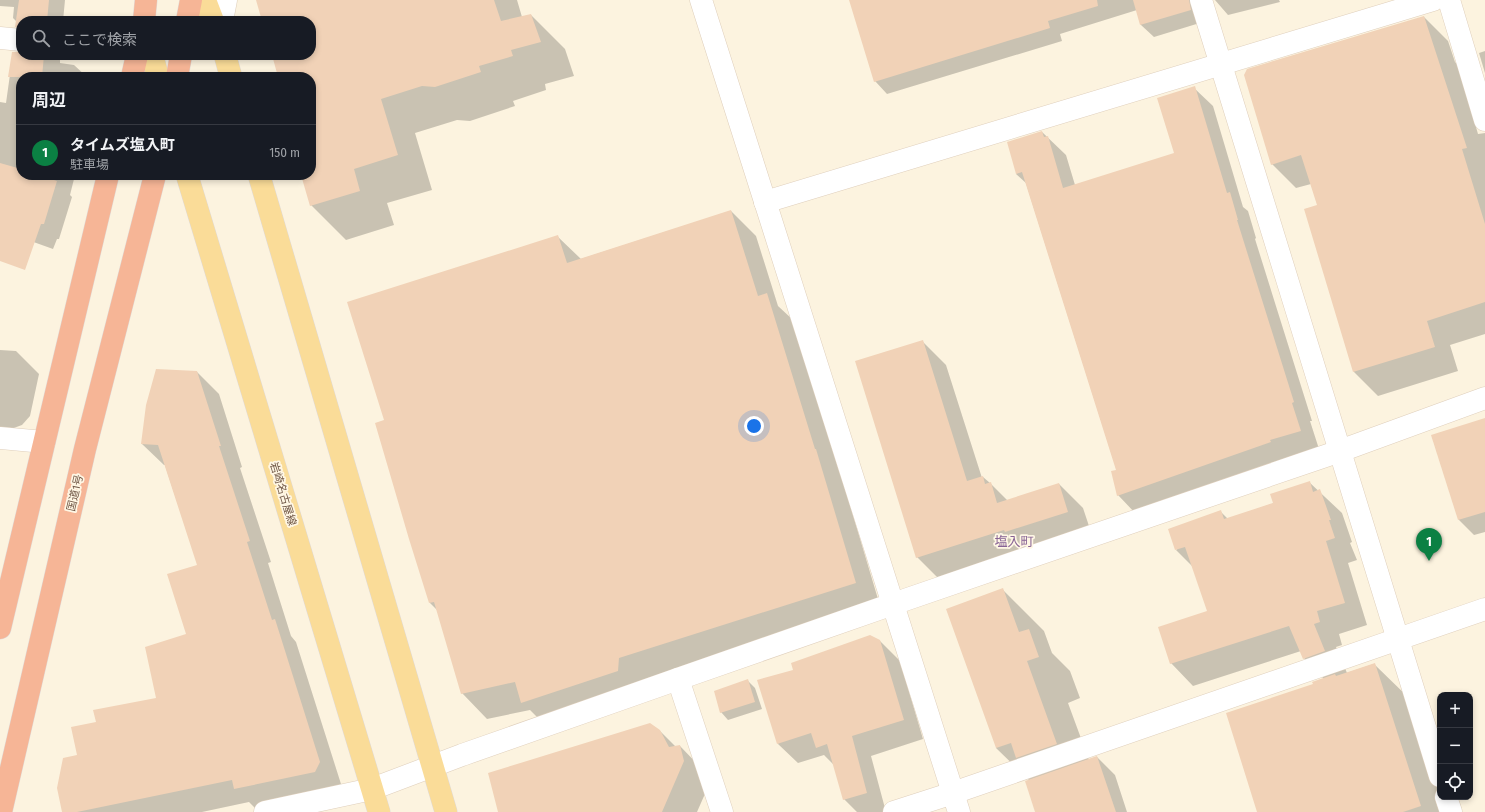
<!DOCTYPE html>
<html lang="ja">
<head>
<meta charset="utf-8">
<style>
  :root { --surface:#171b24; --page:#242831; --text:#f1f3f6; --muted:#9ea1a6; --line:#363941; --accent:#0b8043 }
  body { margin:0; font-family:"Fira Sans Condensed","Noto Sans JP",sans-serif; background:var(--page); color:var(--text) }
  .controls { position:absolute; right:12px; bottom:12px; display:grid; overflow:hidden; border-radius:8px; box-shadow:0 2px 6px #0003 }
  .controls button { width:36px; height:36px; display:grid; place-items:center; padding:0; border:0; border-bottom:1px solid var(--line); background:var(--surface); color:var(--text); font:20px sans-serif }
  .you { position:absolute; left:754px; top:426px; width:14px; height:14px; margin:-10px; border:3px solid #fff; border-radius:50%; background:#1a73e8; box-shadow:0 0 0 6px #1a73e833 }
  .badge { display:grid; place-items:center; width:26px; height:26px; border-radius:50%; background:var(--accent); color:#fff; font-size:13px; font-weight:700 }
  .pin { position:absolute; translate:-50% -33px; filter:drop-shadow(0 1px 2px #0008) }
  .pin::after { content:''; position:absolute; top:21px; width:14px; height:12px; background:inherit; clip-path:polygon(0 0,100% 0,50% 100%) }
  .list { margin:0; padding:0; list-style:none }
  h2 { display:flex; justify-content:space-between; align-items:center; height:52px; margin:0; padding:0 16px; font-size:17px }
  h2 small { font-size:13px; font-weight:400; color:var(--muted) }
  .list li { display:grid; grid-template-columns:26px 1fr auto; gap:12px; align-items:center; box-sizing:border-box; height:56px; padding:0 16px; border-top:1px solid var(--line) }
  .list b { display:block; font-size:15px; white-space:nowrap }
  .list p { margin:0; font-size:13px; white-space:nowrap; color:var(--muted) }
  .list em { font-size:13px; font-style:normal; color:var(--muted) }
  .icon { flex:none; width:22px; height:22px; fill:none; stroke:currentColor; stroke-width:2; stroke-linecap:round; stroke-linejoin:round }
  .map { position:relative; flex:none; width:1485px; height:812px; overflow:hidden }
  .search { position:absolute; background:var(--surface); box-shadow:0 2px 6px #0003; left:16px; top:16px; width:300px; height:44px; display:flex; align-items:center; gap:10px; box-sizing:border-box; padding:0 14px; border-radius:16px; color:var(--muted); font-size:15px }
  .panel { position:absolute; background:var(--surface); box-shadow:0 2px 6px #0003; left:16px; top:72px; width:300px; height:108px; border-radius:16px }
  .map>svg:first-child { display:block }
  .shadow { fill:#0003 }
  .building { fill:#f1d2b7 }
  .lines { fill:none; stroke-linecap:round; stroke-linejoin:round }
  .minor-casing { stroke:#dfcfbc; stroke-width:23 }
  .major-casing { stroke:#e0dad7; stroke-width:23 }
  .highway-casing { stroke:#e0dad7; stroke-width:23 }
  .minor { stroke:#fff; stroke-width:22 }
  .major { stroke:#fadc98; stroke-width:22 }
  .highway { stroke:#f6b596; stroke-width:22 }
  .labels { text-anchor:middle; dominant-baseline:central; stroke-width:3.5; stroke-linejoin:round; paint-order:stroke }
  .street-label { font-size:11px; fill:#725948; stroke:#fff7e5 }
  .quarter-label { font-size:13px; fill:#876395; stroke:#fff7e5 }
</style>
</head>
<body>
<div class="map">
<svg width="1485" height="812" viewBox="0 0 1485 812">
  <rect width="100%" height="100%" fill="#fcf3df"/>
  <!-- shadow -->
  <g class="shadow">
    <path d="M 0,0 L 65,0 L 63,21 L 21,21 L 21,31 L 16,27 L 17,22 L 13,18 L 14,7 L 0,6 Z"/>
    <path d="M 257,0 L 517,0 L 522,17 L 531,15 L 565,49 L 574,76 L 545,84 L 546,90 L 513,101 L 515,106 L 470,121 L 457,120 L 415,133 L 432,190 L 387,203 L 394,225 L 346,240 L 311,205 L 302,175 L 311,175 L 311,77 L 279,77 L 273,55 L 311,55 L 311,21 L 263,21 Z"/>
    <path d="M 850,0 L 1279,0 L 1280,2 L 1228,15 L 1215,0 L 1211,0 L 1203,22 L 1154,37 L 1141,25 L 1137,10 L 1060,34 L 1062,41 L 887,94 L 875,81 Z"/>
    <path d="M 1424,17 L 1448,41 L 1455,62 L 1478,85 L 1470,106 L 1478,134 L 1485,133 L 1485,334 L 1450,345 L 1458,371 L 1378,396 L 1354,372 L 1306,209 L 1318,206 L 1311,184 L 1296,188 L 1272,164 Z"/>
    <path d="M 1485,51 L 1485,73 L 1479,53 Z"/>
    <path d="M 13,53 L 21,53 L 21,55 L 60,55 L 60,63 L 74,65 L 87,77 L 21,77 L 21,175 L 75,175 L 70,195 L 72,197 L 59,239 L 57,239 L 53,249 L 0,230 L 0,102 L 6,103 Z"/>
    <path d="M 1194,88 L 1213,106 L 1243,207 L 1248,211 L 1256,238 L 1255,239 L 1312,421 L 1310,421 L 1319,449 L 1136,514 L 1118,495 L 1117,471 L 1026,183 L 1016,174 L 1042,132 L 1066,155 L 1075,185 L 1175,154 Z"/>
    <path d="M 731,211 L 756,236 L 778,306 L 792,319 L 840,474 L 841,475 L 881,609 L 547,727 L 530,710 L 487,719 L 462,693 L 438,611 L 430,603 L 385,421 L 557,236 L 581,259 Z"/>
    <path d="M 922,341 L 946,365 L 982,478 L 983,477 L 990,483 L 1008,501 L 1059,484 L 1083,508 L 1092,535 L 941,581 L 917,557 Z"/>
    <path d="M 0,350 L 16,351 L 39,374 L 30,416 L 22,425 L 0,433 Z"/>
    <path d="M 197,372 L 219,394 L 242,467 L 240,468 L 271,562 L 268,563 L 291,636 L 296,642 L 341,784 L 336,793 L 257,810 L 249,802 L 202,812 L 63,812 L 97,723 L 157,699 L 187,635 L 198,565 L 165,465 L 164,465 L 142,444 Z"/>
    <path d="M 1485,419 L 1485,532 L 1474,535 L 1459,520 L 1432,436 Z"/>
    <path d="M 1309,482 L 1342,513 L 1352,542 L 1350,543 L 1357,560 L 1348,563 L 1367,625 L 1339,634 L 1342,645 L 1336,647 L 1347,673 L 1374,664 L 1410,699 L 1446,812 L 1258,812 L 1314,684 L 1324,679 L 1304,658 L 1301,651 L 1193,686 L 1171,663 L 1208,612 L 1193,567 L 1176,550 L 1221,512 L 1228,519 L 1274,503 Z"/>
    <path d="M 1003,590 L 1044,631 L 1052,653 L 1070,671 L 1080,698 L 1068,703 L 1089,760 L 1097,757 L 1115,775 L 1127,812 L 1036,812 L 1030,781 L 996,748 Z"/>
    <path d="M 880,641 L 900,661 L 923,739 L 871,756 L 886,812 L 857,812 L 844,799 L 834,765 L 824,755 L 798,763 L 778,744 L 794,670 Z"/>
    <path d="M 747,680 L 755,688 L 762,709 L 728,720 L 721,712 Z"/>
    <path d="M 660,731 L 676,747 L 680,746 L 704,771 L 708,787 L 697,812 L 499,812 Z"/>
  </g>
  <!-- building -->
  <g class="building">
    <path d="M 19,0 L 49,0 L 47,21 L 21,21 L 21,27 L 15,27 Z"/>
    <path d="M 256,0 L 494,0 L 501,21 L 531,14 L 541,42 L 511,50 L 513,56 L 479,66 L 481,72 L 435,87 L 422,86 L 381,99 L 398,155 L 354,169 L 360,191 L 310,206 L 301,175 L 311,175 L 311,77 L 278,77 L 272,55 L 311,55 L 311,21 L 262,21 Z"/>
    <path d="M 849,0 L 1097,0 L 1098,6 L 1048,21 L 1050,28 L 874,82 Z"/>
    <path d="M 1133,0 L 1189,0 L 1191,10 L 1140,25 Z"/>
    <path d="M 1424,16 L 1467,148 L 1462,149 L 1485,224 L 1485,302 L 1427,321 L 1435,347 L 1353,372 L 1304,209 L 1317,205 L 1301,155 L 1271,165 L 1244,75 L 1247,69 Z"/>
    <path d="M 12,52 L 21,52 L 21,55 L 44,55 L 42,77 L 8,77 Z"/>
    <path d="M 1195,86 L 1227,193 L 1230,192 L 1238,220 L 1237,220 L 1294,402 L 1292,403 L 1301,431 L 1270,440 L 1271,442 L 1117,496 L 1111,471 L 1116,470 L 1022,172 L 1016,174 L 1007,142 L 1042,131 L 1044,137 L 1048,136 L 1063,188 L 1174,153 L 1157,98 Z"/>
    <path d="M 0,163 L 21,169 L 21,175 L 39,175 L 57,181 L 44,224 L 41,224 L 25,270 L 0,261 Z"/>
    <path d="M 731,210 L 758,296 L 767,293 L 815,449 L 816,449 L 856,583 L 619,658 L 618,671 L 521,703 L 515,682 L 461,694 L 434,602 L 429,603 L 409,539 L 375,423 L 384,420 L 347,302 L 558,235 L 567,263 Z"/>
    <path d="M 923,340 L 967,481 L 983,476 L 985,484 L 991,482 L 997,503 L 1059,483 L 1068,512 L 1005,532 L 1004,530 L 916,558 L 855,361 Z"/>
    <path d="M 156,369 L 197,371 L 221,446 L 219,446 L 250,541 L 247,542 L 272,620 L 275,619 L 320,762 L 315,772 L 234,789 L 232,780 L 77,812 L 62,812 L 57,788 L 63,758 L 77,755 L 71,727 L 96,722 L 93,710 L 156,698 L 145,647 L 186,634 L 167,574 L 197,565 L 158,445 L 141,444 L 146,405 Z"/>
    <path d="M 1485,418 L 1485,512 L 1458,520 L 1431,435 Z"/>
    <path d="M 1310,481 L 1313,492 L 1320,489 L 1331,520 L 1329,520 L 1335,538 L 1326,541 L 1345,603 L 1317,611 L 1320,622 L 1314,624 L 1325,651 L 1303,659 L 1289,626 L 1170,664 L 1158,627 L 1207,611 L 1185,547 L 1175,550 L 1168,529 L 1221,510 L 1224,519 L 1273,503 L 1270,494 Z"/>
    <path d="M 1003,588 L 1019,632 L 1029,629 L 1039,657 L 1027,661 L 1057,744 L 1016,758 L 1011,743 L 996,748 L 946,609 Z"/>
    <path d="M 870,635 L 880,640 L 904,720 L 852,736 L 867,793 L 843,800 L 827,744 L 816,748 L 811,733 L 777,744 L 757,680 L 793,670 L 791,663 Z"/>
    <path d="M 1375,663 L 1421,806 L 1403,812 L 1257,812 L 1226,713 L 1313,684 L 1312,682 L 1335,674 L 1336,676 Z"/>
    <path d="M 748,679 L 755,702 L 720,713 L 714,691 Z"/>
    <path d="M 650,723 L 660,730 L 669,747 L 680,745 L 684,761 L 662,812 L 498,812 L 488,773 Z"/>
    <path d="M 1097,756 L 1116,812 L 1035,812 L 1025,781 Z"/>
  </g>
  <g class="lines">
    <!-- minor casing -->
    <g class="minor-casing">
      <g id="minor">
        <path d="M 701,0 L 959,812"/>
        <path d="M 1201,0 L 1440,776"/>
        <path d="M 1449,0 L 1485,120"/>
        <path d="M 222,21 L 226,0"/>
        <path d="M 0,38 L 21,40"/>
        <path d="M 765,202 L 1433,0"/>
        <path d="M 0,438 L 44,442"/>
        <path d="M 678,679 L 722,812"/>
        <path d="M 1446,797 L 1451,812"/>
        <path d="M 265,812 L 372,789 L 462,755 L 678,679 L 893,604 L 1340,451 L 1485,398"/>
        <path d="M 894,812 L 953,793 L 1485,609"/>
      </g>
    </g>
    <!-- major casing -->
    <g class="major-casing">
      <g id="major">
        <path d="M 205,0 L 213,21"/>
        <path d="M 152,55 L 158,77"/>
        <path d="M 225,55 L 231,77"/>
        <path d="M 187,175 L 379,812"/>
        <path d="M 259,175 L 446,812"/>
      </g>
    </g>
    <!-- highway casing -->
    <g class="highway-casing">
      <g id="highway">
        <path d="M 144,21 L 146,0"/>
        <path d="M 187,21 L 191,0"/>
        <path d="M 132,77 L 137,55"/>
        <path d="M 177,77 L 181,55"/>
        <path d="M 0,628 L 108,175"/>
        <path d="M 1,812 L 85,449 L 155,175"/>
      </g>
    </g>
    <!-- minor -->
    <use href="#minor" class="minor"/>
    <!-- major -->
    <use href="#major" class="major"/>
    <!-- highway -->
    <use href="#highway" class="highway"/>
  </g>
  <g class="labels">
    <!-- street labels -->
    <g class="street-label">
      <text transform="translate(75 493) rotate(-77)">国道1号</text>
      <text transform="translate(283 494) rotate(73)">岩崎名古屋線</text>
    </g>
    <!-- quarter labels -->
    <g class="quarter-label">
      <text x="1014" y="541">塩入町</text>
    </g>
  </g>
</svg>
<div class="controls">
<button>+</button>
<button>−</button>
<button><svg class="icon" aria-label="locate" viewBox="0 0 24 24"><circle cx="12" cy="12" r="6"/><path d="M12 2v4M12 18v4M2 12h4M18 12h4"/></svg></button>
</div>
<div class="you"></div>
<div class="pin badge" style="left:1429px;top:561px">1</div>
<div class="search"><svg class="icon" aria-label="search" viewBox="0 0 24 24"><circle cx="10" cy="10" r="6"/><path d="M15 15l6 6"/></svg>ここで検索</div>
<section class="panel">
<h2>周辺<small></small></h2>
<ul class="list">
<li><span class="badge">1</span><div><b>タイムズ塩入町</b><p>駐車場</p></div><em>150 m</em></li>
</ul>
</section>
</div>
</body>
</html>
